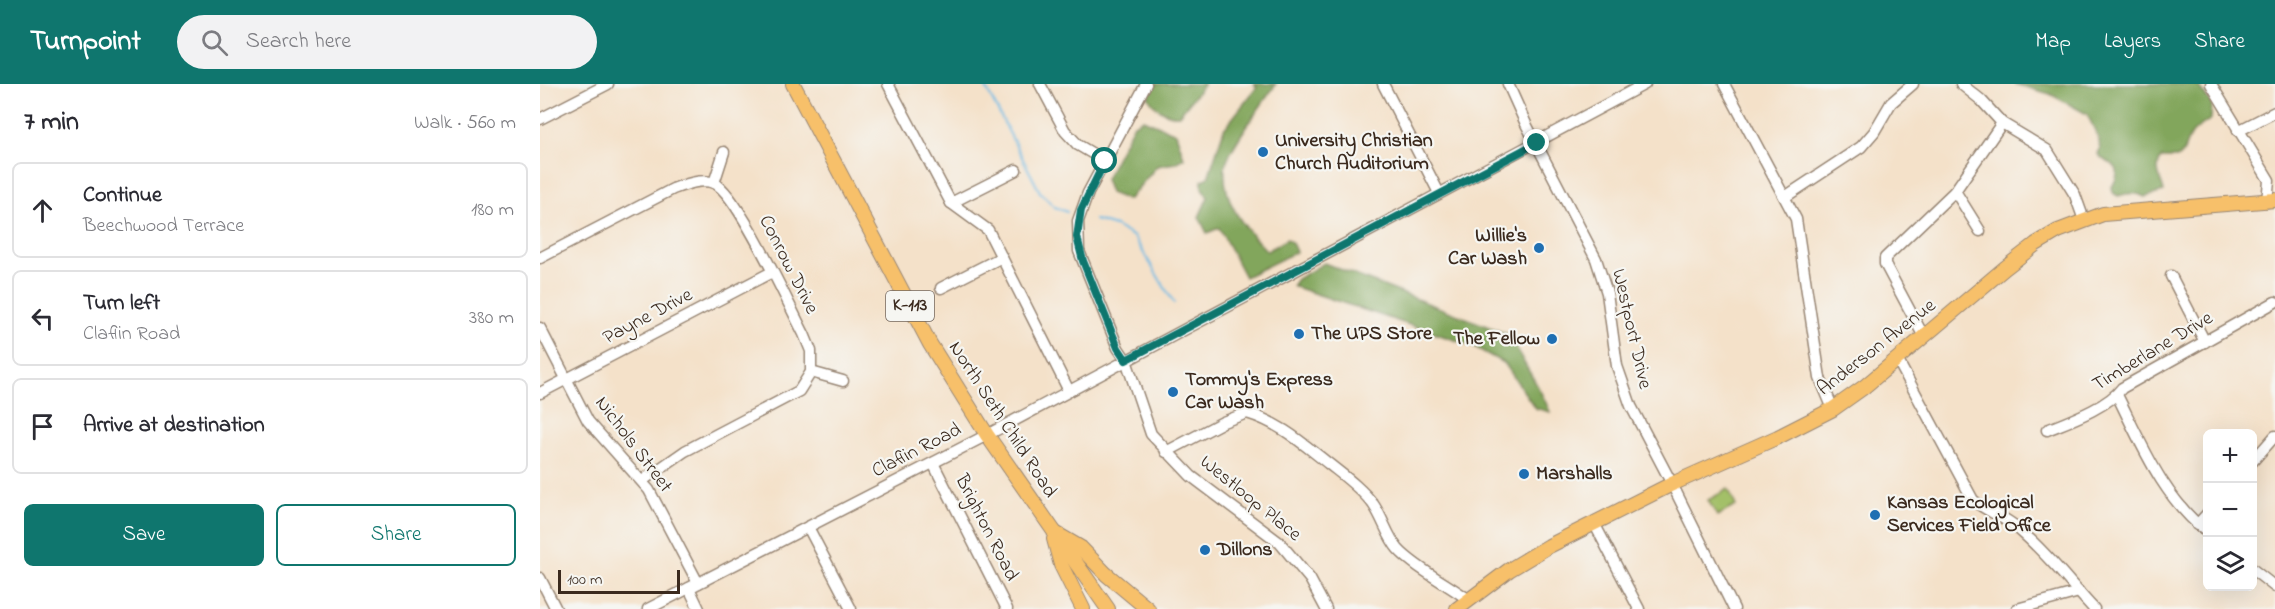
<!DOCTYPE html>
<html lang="en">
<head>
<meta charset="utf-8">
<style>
  :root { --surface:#fff; --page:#f2f2f3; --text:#2b2b33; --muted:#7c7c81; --line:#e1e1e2; --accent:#0f766e }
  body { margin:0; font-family:"Indie Flower",sans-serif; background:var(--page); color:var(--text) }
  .controls { position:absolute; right:18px; bottom:18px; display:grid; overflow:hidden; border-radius:9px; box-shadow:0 6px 24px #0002 }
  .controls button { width:54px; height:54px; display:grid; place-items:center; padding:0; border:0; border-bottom:2px solid var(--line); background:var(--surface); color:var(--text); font:30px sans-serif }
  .scale { position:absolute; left:18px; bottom:15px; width:122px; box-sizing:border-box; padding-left:6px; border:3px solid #3b2a1e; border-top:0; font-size:16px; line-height:21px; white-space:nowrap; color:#3b2a1e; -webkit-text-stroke:4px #f6f6f2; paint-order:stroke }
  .stop { position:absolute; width:18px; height:18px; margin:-14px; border:4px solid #0f766e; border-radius:50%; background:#fff }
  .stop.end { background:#0f766e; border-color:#fff; box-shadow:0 2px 6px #0008 }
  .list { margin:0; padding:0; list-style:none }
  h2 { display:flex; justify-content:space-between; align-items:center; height:78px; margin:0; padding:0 24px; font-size:26px }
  h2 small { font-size:20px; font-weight:400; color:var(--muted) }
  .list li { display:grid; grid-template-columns:39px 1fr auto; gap:18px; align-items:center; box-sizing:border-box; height:96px; margin:0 12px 12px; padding:0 12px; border:2px solid var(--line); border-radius:9px }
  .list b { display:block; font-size:22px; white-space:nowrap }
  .list p { margin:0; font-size:20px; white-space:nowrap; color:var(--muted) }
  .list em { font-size:20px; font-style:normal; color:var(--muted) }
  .actions { display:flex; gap:12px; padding:18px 24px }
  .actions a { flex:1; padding:14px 0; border:2px solid var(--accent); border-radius:9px; text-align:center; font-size:21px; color:var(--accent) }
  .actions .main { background:var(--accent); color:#fff }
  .icon { flex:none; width:33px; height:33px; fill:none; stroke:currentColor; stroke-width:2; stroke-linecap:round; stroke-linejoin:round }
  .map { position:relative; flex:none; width:1735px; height:525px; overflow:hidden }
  header { display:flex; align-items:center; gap:36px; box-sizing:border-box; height:84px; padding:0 30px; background:var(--accent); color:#fff }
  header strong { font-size:28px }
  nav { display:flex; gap:33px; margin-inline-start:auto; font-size:21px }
  .search { width:420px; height:54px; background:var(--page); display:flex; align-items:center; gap:15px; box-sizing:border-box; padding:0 21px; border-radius:33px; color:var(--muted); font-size:22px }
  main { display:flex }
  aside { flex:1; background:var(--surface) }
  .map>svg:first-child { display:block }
  .green { fill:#a3c068; stroke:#6f7543; stroke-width:1.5 }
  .forest { fill:#82a65c; stroke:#5e683d; stroke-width:1.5 }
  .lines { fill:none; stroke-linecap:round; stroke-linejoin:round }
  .stream { stroke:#6abae5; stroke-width:2 }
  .minor-casing { stroke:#988674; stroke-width:13 }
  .major-casing { stroke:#988674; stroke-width:16 }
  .minor { stroke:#fff; stroke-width:10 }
  .major { stroke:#f7c06b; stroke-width:14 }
  .route { stroke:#0f766e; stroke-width:8 }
  .poi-dot { fill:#1f6fb2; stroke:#f6f6f2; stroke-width:2 }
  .labels { text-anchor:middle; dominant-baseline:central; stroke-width:4.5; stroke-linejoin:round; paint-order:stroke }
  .shield { fill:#f6f6f2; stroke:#73675e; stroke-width:1.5 }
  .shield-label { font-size:18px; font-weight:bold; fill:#3b2a1e }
  .poi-label { font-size:20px; font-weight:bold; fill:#3b2a1e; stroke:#f6f6f2; text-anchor:start }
  .street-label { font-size:20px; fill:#3b2a1e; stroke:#f6f6f2 }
</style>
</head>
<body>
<header>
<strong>Turnpoint</strong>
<div class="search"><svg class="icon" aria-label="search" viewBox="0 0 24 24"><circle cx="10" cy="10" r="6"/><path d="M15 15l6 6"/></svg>Search here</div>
<nav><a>Map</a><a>Layers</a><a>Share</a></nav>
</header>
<main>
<aside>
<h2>7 min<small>Walk · 560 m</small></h2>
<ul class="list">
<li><svg class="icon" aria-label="ahead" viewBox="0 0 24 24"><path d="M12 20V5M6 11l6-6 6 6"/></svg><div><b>Continue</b><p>Beechwood Terrace</p></div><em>180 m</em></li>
<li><svg class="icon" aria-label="left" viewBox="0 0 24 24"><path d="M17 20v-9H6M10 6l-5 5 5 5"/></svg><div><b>Turn left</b><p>Claflin Road</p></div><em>380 m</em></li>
<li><svg class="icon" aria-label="arrive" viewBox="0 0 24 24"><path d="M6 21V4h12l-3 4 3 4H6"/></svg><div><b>Arrive at destination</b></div></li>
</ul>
<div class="actions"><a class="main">Save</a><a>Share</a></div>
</aside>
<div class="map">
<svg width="1735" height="525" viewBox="0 0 1735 525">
  <rect width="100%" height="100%" fill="#f6f6f2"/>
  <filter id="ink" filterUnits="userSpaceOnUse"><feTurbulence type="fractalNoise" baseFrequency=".0167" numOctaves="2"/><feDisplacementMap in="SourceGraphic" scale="12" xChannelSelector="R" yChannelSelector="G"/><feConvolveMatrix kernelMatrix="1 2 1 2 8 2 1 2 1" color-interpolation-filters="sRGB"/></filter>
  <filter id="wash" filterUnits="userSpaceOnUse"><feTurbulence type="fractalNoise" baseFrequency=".008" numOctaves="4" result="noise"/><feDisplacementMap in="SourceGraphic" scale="24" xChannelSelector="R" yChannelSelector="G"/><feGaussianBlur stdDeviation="1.35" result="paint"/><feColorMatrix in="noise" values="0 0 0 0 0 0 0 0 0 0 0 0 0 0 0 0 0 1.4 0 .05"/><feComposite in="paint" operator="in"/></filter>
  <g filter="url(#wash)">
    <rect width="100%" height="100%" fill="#f4e1c9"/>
    <!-- green -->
    <path class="green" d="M 1188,405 L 1196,422 L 1177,432 L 1168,416 Z"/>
    <!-- forest -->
    <g class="forest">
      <path d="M 615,0 L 664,0 L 639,31 C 626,32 613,23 608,12 Z"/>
      <path d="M 714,0 L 736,0 C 726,15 686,68 685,83 C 682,118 704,144 727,167 L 747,155 L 752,159 L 756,168 L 705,193 L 679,144 L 667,149 L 659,133 L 668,113 L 662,104 L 662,96 L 668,94 L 684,45 L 717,3 Z"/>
      <path d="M 1475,0 L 1657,0 L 1672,21 L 1671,35 C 1655,46 1649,48 1644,67 L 1637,74 L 1621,74 C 1614,87 1621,94 1624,108 L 1605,113 C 1596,108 1588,109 1578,112 L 1573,109 L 1572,103 C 1587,77 1566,83 1558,70 L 1560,65 L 1558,53 L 1547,30 L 1510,10 Z"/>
      <path d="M 603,35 L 636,49 L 644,74 L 635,79 L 617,82 L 588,116 L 570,109 L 565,95 L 594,40 Z"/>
      <path d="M 784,179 L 970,251 C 981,278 1000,301 1010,328 L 995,324 L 965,280 L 933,262 L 752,202 L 757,195 Z"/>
    </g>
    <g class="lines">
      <!-- stream -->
      <g class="stream">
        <path d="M 444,0 L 500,108 L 515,123 L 527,128"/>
        <path d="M 555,136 L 575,142 L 594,153 L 634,219"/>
      </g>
    </g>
  </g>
  <g filter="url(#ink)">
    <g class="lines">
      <!-- minor casing -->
      <g class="minor-casing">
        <g id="minor">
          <path d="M 348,0 L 411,119 L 448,146 L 529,307"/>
          <path d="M 500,0 L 525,47 L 538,61 L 565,77"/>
          <path d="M 606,0 L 548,109 L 538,137 L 539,167 L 578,264 L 586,276 L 611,350 L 651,392 L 740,459 L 770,495 L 786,525"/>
          <path d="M 843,0 L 899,109"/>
          <path d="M 968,0 L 986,40 L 1056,175 L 1067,209 L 1077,282 L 1091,322 L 1132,400 L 1194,525"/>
          <path d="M 1184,0 L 1256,135 L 1280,294 L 1293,325"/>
          <path d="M 1421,0 L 1441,16 L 1462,39 L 1507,66 L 1535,111 L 1544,136"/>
          <path d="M 1671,0 L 1729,96 L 1727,118"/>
          <path d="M 0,35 L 68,0"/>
          <path d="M 1698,47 L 1735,28"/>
          <path d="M 174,99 L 184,68"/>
          <path d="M 1415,107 L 1440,147"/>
          <path d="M 1245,113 L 1321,63 L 1334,48 L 1351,19 L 1373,0"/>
          <path d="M 411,119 L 476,86"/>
          <path d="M 0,174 L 133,105 C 144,101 162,94 174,99 C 197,108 250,223 264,250 L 271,267 L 271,288 L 259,307 L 145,367 L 102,397"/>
          <path d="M 1631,192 L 1665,258"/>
          <path d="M 401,204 L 462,173"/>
          <path d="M 0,244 L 48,337 L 109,406 L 158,499"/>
          <path d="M 1384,253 L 1345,180 L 1345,174 L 1415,107 L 1462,39"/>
          <path d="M 1357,275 L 1433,416 C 1446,427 1463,432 1476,443 C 1505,467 1529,498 1554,525"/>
          <path d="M 271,288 L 303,297"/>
          <path d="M 0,309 L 232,188"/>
          <path d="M 1577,311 C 1602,361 1623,414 1668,449"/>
          <path d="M 1507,346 C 1529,337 1568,323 1582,304 L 1735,218"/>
          <path d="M 626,368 L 683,338 L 707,329 C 740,339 762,359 789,380 C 804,392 821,404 833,420 C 843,434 847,452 858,465 C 874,483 909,501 929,516"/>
          <path d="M 1712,378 L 1735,352"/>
          <path d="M 393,379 L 467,525"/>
          <path d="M 1054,439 L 1099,525"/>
          <path d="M 1657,441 L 1668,429"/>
          <path d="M 268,443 L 311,525"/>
          <path d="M 1712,485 L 1735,503"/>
          <path d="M 0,494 L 16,525"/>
          <path d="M 149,504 L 159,525"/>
          <path d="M 108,525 L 447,351 L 1105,0"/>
          <path d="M 1477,525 L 1539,508"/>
        </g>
      </g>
      <!-- major casing -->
      <g class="major-casing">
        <g id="major">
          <path d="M 253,0 L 390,260 L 447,351 L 568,525"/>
          <path d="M 517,450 L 541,464 L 566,490 L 608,525"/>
          <path d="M 514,455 L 521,481 L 543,525"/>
          <path d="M 917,525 L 969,486 L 1009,462 L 1132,400 L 1238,353 L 1293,325 L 1324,303 L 1465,184 L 1496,160 L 1518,147 L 1563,130 L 1735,116"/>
        </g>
      </g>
      <!-- minor -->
      <use href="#minor" class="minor"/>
      <!-- major -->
      <use href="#major" class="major"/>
    </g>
  </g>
  <g class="lines" filter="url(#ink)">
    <!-- route -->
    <path class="route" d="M 565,77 L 541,126 L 537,153 L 543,177 L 578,264 L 586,276 L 997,59"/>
  </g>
  <!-- markers -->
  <g class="poi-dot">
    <circle cx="723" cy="68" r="6"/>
    <circle cx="999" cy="164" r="6"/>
    <circle cx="759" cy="250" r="6"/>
    <circle cx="1012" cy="255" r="6"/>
    <circle cx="633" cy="308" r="6"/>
    <circle cx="984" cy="390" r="6"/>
    <circle cx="1335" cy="431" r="6"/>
    <circle cx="665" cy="466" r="6"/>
  </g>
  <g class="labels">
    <!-- shield labels -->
    <rect class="shield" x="346" y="207" width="48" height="30" rx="4.5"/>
    <g class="shield-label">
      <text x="370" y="222">K-113</text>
    </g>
    <!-- poi labels -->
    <g class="poi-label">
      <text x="735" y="57">University Christian<tspan x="735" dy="23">Church Auditorium</tspan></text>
      <text x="987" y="152" text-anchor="end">Willie's<tspan x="987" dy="23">Car Wash</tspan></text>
      <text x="771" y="250">The UPS Store</text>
      <text x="1000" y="255" text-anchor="end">The Fellow</text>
      <text x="645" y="296">Tommy's Express<tspan x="645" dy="23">Car Wash</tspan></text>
      <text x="996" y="390">Marshalls</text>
      <text x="1347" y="419">Kansas Ecological<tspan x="1347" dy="23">Services Field Office</tspan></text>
      <text x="677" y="466">Dillons</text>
    </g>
    <!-- street labels -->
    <g class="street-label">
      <text transform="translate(248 181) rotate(63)">Conrow Drive</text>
      <text transform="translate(108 233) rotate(-28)">Payne Drive</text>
      <text transform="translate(1091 245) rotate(77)">Westport Drive</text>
      <text transform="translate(1337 264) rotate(-38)">Anderson Avenue</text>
      <text transform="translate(1613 268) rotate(-31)">Timberlane Drive</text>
      <text transform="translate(462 336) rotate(57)">North Seth Child Road</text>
      <text transform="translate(93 361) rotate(53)">Nichols Street</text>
      <text transform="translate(377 367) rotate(-27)">Claflin Road</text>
      <text transform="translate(710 415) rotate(39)">Westloop Place</text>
      <text transform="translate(446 444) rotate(63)">Brighton Road</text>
    </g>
  </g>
</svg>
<div class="controls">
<button>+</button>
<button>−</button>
<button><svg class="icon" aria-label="layers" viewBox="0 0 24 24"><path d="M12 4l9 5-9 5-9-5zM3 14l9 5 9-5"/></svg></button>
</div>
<div class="scale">100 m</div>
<div class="stop" style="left:565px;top:77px"></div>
<div class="stop end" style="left:997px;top:59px"></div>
</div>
</main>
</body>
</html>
